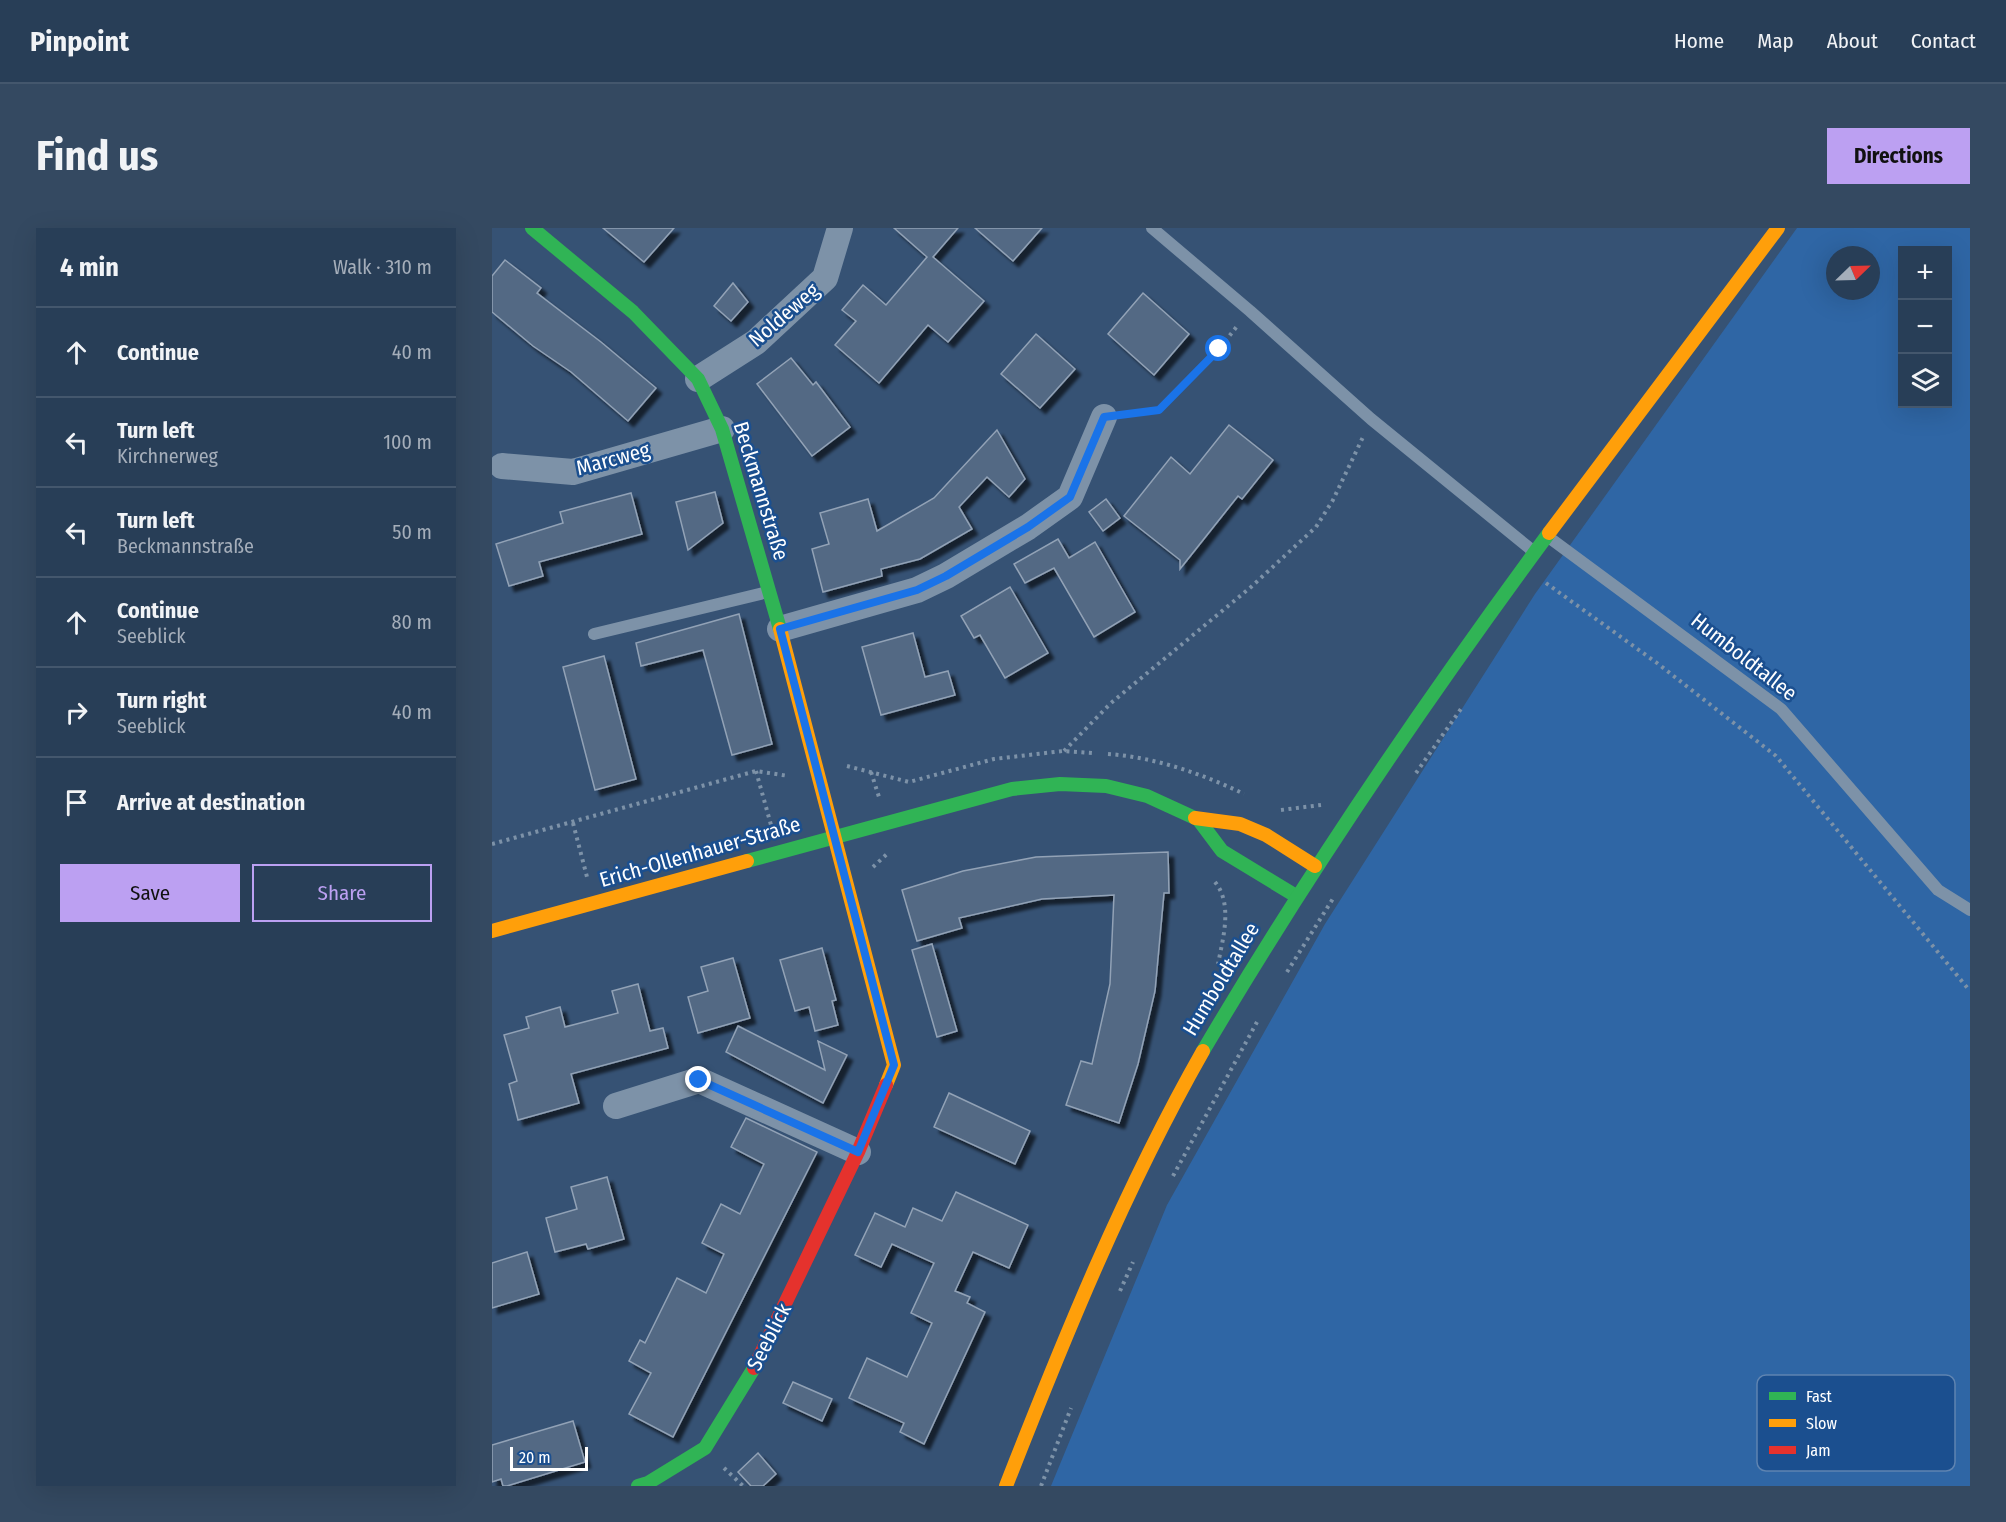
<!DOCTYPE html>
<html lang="en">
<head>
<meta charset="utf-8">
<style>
  :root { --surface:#283e57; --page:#344961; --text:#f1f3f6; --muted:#a5aeba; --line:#44576d; --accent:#bca0f2 }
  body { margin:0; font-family:"Fira Sans Condensed",sans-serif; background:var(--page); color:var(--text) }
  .controls { position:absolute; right:18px; top:18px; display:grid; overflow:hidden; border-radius:0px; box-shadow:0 6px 24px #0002 }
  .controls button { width:54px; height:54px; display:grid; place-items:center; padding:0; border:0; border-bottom:2px solid var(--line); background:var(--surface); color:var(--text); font:30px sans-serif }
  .compass { position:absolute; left:1334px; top:18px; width:54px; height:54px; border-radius:50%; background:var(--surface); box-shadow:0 6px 24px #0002; rotate:67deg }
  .scale { position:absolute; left:18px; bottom:15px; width:78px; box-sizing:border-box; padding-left:6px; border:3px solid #fff; border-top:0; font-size:16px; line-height:21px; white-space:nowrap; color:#fff; -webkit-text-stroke:4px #1b4f8f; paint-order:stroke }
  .stop { position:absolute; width:18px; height:18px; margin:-14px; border:4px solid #1a73e8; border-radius:50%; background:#fff }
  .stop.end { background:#1a73e8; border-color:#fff; box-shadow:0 2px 6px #0008 }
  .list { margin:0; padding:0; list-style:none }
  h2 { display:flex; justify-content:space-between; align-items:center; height:78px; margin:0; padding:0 24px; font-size:26px }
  h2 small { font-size:20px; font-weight:400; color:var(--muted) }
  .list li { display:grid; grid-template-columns:39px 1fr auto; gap:18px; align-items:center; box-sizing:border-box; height:90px; padding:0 24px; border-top:2px solid var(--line) }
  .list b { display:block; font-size:22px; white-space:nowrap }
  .list p { margin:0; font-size:20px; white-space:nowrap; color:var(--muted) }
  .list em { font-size:20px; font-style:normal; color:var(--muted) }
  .actions { display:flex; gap:12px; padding:18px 24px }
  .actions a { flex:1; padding:14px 0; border:2px solid var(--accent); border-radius:0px; text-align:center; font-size:21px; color:var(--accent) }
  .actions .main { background:var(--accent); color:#111 }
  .icon { flex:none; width:33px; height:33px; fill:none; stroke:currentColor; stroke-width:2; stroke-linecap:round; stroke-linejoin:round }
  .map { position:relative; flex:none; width:1478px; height:1258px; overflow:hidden; border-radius:0px }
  header { display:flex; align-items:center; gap:36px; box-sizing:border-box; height:84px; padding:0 30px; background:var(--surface); border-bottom:2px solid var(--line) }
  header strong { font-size:28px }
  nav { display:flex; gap:33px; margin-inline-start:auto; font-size:21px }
  .intro { display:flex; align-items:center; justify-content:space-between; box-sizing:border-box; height:144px; padding:0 36px }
  h1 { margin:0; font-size:42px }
  .button { padding:15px 27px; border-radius:0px; background:var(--accent); color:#111; font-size:21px; font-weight:700 }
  main { display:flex; gap:36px; padding:0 36px }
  aside { flex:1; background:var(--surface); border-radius:0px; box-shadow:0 6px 24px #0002 }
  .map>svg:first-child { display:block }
  .green { fill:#2f66a5; fill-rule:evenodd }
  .building { fill:#526984; stroke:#92a2b6; stroke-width:1.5; filter:url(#shadow) }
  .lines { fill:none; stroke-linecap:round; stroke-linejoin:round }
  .path { stroke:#7d92a8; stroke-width:4; stroke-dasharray:3 4.5; stroke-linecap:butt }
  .lane { stroke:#7d92a8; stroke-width:12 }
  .street { stroke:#7d92a8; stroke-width:26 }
  .fast { stroke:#30b455; stroke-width:14 }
  .slow { stroke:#ff9f0a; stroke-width:14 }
  .jam { stroke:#e5322d; stroke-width:14 }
  .route { stroke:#1a73e8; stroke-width:8 }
  .labels { text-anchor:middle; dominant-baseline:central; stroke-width:5; stroke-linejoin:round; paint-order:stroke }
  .street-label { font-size:21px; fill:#fff; stroke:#1b4f8f }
  .key { fill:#1b4f8f; stroke:#5f84b1; stroke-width:1.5 }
  .key-label { font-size:16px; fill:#fff }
</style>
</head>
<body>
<header>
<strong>Pinpoint</strong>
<nav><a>Home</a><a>Map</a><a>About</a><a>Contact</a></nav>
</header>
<div class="intro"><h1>Find us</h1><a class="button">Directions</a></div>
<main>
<aside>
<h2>4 min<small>Walk · 310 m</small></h2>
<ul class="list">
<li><svg class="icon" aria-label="ahead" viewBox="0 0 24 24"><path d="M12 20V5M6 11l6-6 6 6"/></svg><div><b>Continue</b></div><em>40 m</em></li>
<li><svg class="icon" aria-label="left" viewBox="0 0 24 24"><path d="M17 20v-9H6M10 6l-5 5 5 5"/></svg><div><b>Turn left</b><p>Kirchnerweg</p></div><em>100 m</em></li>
<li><svg class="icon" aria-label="left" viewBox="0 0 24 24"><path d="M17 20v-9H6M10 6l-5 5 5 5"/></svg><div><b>Turn left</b><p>Beckmannstraße</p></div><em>50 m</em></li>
<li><svg class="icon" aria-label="ahead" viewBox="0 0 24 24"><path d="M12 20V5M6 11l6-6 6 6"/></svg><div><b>Continue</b><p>Seeblick</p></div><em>80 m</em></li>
<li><svg class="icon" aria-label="right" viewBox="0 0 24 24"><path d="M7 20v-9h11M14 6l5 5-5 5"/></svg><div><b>Turn right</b><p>Seeblick</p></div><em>40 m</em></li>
<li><svg class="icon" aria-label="arrive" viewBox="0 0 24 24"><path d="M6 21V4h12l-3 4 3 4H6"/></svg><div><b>Arrive at destination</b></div></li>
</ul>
<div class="actions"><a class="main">Save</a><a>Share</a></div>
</aside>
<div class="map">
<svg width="1478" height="1258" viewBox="0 0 1478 1258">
  <defs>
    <filter id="shadow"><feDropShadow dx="5.5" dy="5.5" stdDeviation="1.5" flood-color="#0009"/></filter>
  </defs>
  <rect width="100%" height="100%" fill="#365274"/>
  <!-- green -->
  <path class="green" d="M 1305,0 L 1478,0 L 1478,1258 L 559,1258 L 675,977 L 833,696 L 1043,366 ZM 1410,22 L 1456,22 L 1456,176 L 1410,176 ZM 1343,27 L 1379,27 L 1379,63 L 1343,63 Z"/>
  <!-- building -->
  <g class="building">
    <path d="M 111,0 L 182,0 L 152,34 Z"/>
    <path d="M 402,0 L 466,0 L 441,29 L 492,73 L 456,114 L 436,97 L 387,155 L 343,117 L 364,93 L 350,82 L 371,57 L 394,77 L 435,29 Z"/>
    <path d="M 483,0 L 550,0 L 521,33 Z"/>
    <path d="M 13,32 L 49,60 L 45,65 L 109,114 L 164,160 L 136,193 L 79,144 L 41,118 L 0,84 L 0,48 Z"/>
    <path d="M 241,55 L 256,74 L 239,93 L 222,78 Z"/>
    <path d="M 651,65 L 697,106 L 662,147 L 616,106 Z"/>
    <path d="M 544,106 L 583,141 L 548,180 L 509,146 Z"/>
    <path d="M 299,130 L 321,157 L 324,154 L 358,199 L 320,228 L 265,156 Z"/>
    <path d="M 737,197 L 781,232 L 750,271 L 746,268 L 688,341 L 688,332 L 632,288 L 679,229 L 698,246 Z"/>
    <path d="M 505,202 L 533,251 L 517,269 L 495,249 L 467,279 L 480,301 L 428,331 L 389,341 L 390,348 L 331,364 L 320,321 L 337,316 L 328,285 L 376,271 L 385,303 L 442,270 Z"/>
    <path d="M 223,264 L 231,295 L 196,322 L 184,274 Z"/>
    <path d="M 139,265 L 150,306 L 47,334 L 51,348 L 17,358 L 4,316 L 71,295 L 68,284 Z"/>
    <path d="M 614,271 L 628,290 L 611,303 L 597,284 Z"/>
    <path d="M 566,311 L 577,330 L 603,314 L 643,384 L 602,409 L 562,340 L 533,355 L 522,336 Z"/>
    <path d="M 518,359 L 556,425 L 513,450 L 488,407 L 482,410 L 469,388 Z"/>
    <path d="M 247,386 L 280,516 L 240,527 L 211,422 L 149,438 L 144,415 Z"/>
    <path d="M 421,405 L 433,449 L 456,443 L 463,467 L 389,487 L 370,419 Z"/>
    <path d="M 112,428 L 144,551 L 103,562 L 71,439 Z"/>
    <path d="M 676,624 L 677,665 L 672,665 L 663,763 L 646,836 L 627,895 L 574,877 L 589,833 L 600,836 L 618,756 L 622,667 L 550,671 L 467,690 L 470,700 L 425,713 L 410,662 L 471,643 L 544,629 Z"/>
    <path d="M 440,716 L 465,803 L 445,809 L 420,722 Z"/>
    <path d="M 330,720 L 344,772 L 340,773 L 346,797 L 323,803 L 317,779 L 303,783 L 288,732 Z"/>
    <path d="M 241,730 L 258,790 L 206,805 L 196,769 L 216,763 L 209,739 Z"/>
    <path d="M 146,756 L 158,803 L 171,800 L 176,820 L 79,846 L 87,875 L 26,892 L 17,856 L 25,853 L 12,807 L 37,800 L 34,789 L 68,779 L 73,799 L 126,785 L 120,763 Z"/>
    <path d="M 246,798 L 333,842 L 326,813 L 355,827 L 331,875 L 234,824 Z"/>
    <path d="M 457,865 L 538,903 L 523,936 L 442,899 Z"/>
    <path d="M 254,890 L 325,924 L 181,1209 L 137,1186 L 159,1145 L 137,1133 L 148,1112 L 153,1115 L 185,1050 L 214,1065 L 232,1026 L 210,1015 L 229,976 L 248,986 L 272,936 L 239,919 Z"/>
    <path d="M 115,949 L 132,1011 L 96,1021 L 94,1016 L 63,1024 L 54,990 L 85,981 L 79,959 Z"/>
    <path d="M 464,964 L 536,997 L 517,1040 L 481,1024 L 463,1063 L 478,1069 L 475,1075 L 493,1084 L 432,1216 L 408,1204 L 412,1195 L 357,1170 L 375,1130 L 415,1149 L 440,1095 L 419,1085 L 442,1035 L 400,1016 L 389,1039 L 363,1027 L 383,985 L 413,999 L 421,980 L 450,993 Z"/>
    <path d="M 35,1024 L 47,1066 L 0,1080 L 0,1035 Z"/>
    <path d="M 301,1154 L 340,1171 L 330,1193 L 291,1175 Z"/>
    <path d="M 81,1193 L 93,1234 L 15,1258 L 11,1258 L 9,1251 L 0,1254 L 0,1217 Z"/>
    <path d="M 266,1225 L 284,1246 L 271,1258 L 259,1258 L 246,1244 Z"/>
  </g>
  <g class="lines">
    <!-- path -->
    <g class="path">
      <path d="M 635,186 L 667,182 L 727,121 L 746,97"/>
      <path d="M 1054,355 L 1165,435 L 1284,528 L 1478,763"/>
      <path d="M 572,523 L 619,475 L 759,359 L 824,299 L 841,272 L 871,209"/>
      <path d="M 616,526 C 662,529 711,546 752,566"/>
      <path d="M 355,538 L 417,554 L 502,531 L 571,523 L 600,525"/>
      <path d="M 264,543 L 279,597"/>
      <path d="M 379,544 L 387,569"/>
      <path d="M 924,545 L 971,478"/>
      <path d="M 789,582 L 829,577"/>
      <path d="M 81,595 L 95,649"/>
      <path d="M 0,616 L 264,543 L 297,548"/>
      <path d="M 381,639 L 395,626"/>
      <path d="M 723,654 C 741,676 731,710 726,736"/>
      <path d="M 795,744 L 842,669"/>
      <path d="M 681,948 L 765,794"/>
      <path d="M 628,1063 L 641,1034"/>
      <path d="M 232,1240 L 251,1258"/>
      <path d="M 549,1258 L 579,1180"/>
    </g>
    <!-- lane -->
    <g class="lane">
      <path d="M 660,0 L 758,83 L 879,191 L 1041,323"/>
      <path d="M 1055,308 L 1289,481 L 1446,662 L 1478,682"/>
      <path d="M 102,406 L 276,364"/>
    </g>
    <!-- street -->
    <g class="street">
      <path d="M 206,151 L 264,114 L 333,50 L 348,0"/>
      <path d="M 10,238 L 81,244 L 230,201"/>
      <path d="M 288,401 L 425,362 L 454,348 L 536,299 L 578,269 L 612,189"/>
      <path d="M 124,878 L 207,852 L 366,924"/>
    </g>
    <!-- fast -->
    <g class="fast">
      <path d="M 40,0 L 141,84 L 206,151 L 230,201 L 288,401"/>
      <path d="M 706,591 L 730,623 L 804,668"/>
      <path d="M 255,633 L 520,561 L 568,556 L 614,558 L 655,568 L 703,590"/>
      <path d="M 711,823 C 817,643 933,473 1057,305"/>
      <path d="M 146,1258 L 156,1255 L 213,1220 L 262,1140"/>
    </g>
    <!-- slow -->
    <g class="slow">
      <path d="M 1057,305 L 1286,0"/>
      <path d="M 288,401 L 402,837 L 394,857"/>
      <path d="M 703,590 L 748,596 L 774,607 L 823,638"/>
      <path d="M 0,703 L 255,633"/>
      <path d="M 514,1258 C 572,1110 632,962 711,823"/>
    </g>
    <!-- jam -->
    <path class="jam" d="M 262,1140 L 366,924 L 394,857"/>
  </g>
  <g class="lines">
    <!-- route -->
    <path class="route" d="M 207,852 L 366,924 L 402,837 L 288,401 L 425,362 L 454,348 L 536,299 L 578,269 L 612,189 L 667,182 L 727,121"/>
  </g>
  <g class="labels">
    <!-- street labels -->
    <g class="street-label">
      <text transform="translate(292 87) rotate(-41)">Noldeweg</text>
      <text transform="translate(121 231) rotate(-15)">Marcweg</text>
      <text transform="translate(269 263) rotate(73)">Beckmannstraße</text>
      <text transform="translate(1252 429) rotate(38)">Humboldtallee</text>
      <text transform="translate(208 624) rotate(-16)">Erich-Ollenhauer-Straße</text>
      <text transform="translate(729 751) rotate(-59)">Humboldtallee</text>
      <text transform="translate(277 1109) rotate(-63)">Seeblick</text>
    </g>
  </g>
  <!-- legend -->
  <rect x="1265" y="1147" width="198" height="96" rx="9" class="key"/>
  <rect x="1277" y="1164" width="27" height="8" fill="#30b455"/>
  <rect x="1277" y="1191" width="27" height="8" fill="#ff9f0a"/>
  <rect x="1277" y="1218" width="27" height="8" fill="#e5322d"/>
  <g class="key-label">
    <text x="1314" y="1174">Fast</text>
    <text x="1314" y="1201">Slow</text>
    <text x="1314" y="1228">Jam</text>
  </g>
</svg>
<div class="controls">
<button>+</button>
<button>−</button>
<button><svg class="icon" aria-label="layers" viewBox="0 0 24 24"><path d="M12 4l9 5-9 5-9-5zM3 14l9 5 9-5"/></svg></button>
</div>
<svg class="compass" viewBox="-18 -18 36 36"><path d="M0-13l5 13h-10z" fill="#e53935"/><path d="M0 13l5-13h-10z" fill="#a5aeba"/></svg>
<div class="scale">20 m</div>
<div class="stop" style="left:727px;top:121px"></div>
<div class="stop end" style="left:207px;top:852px"></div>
</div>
</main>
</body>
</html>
